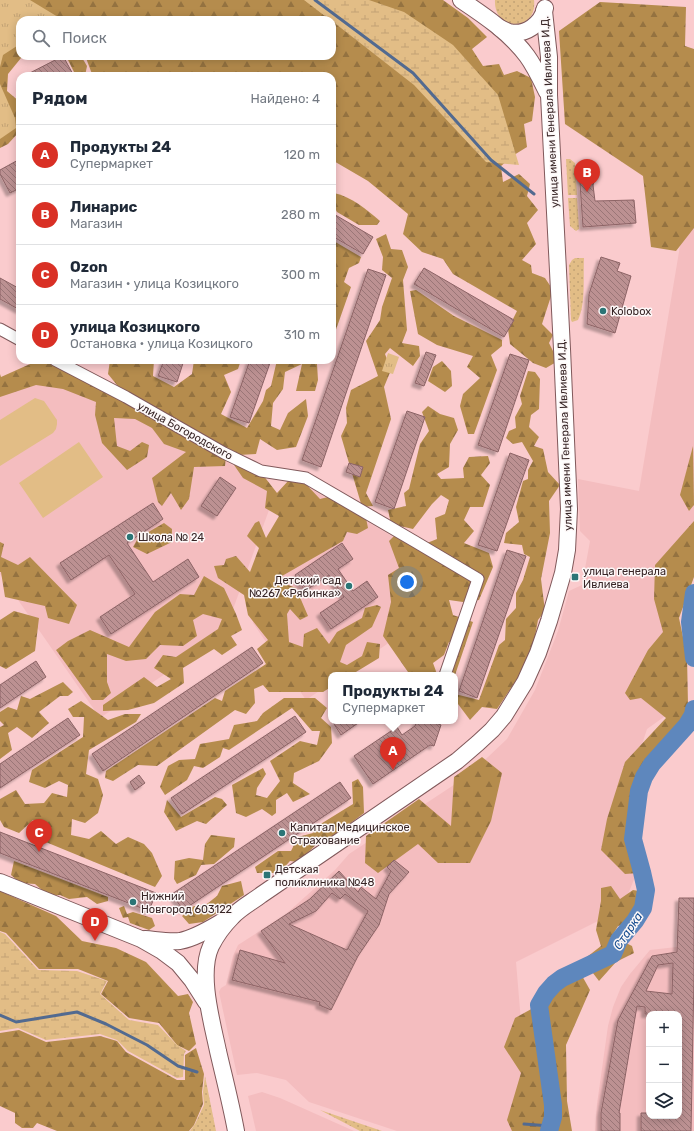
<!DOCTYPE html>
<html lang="ru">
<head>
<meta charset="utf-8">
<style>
  :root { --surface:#fff; --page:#f2f2f3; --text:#1f2937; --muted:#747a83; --line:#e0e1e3; --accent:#d93025 }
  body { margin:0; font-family:Rubik,sans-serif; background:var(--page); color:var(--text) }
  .controls { position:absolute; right:12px; bottom:12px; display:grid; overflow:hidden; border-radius:8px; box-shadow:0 2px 10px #0003 }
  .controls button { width:36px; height:36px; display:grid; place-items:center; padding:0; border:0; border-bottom:1px solid var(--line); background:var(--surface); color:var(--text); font:20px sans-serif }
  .you { position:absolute; left:407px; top:582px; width:14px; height:14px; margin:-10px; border:3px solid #fff; border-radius:50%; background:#1a73e8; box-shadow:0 0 0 6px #1a73e833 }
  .badge { display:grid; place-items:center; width:26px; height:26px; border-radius:50%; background:var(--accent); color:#fff; font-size:13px; font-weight:700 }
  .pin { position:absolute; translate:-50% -33px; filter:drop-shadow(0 1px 2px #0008) }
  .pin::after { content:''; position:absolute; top:21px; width:14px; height:12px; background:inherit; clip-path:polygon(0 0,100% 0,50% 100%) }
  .popup { position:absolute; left:328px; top:672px; width:130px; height:52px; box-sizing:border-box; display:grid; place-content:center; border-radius:8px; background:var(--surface); filter:drop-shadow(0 1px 3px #0005); font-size:13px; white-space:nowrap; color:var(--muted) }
  .popup b { font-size:15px; color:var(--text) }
  .popup::after { content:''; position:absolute; left:50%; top:100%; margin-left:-8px; border:8px solid transparent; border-top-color:var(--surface) }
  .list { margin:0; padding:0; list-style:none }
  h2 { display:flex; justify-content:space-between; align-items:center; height:52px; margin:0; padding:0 16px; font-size:17px }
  h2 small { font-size:13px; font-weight:400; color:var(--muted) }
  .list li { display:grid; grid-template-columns:26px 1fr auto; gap:12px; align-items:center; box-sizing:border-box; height:60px; padding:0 16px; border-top:1px solid var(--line) }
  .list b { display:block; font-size:15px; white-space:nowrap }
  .list p { margin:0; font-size:13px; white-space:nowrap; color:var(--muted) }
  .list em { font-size:13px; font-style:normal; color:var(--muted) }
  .icon { flex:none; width:22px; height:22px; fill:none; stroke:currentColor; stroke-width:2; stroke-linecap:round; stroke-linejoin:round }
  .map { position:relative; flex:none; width:694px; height:1131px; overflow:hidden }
  .search { position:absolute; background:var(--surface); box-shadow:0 2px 10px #0003; left:16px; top:16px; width:320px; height:44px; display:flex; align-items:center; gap:10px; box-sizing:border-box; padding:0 14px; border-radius:12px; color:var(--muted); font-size:15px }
  .panel { position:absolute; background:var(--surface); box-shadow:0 2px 10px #0003; left:16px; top:72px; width:320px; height:292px; border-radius:12px }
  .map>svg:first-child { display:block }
  .built { fill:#f4bdbf; fill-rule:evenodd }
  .grass { fill:url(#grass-dots) }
  .forest { fill:url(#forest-firs) }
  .wetland { fill:url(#wetland-marsh) }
  .park { fill:url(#park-tufts) }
  .pitch { fill:#e2bd86 }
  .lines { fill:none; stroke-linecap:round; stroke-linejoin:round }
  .stream { stroke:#526a90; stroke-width:3 }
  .river { stroke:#5e87bd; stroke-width:18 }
  .building { fill:url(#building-back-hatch); stroke:#8c6365; fill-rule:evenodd; filter:url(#shadow) }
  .street-casing { stroke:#81595b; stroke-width:13 }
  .secondary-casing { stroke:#81595b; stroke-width:18 }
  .street { stroke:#fff; stroke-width:11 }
  .secondary { stroke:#fff; stroke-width:16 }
  .poi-dot { fill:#2b7576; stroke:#fdf8f8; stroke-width:1.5 }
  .labels { text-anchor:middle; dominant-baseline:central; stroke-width:3; stroke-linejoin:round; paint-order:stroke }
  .street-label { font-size:11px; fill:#372526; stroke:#fdf8f8 }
  .poi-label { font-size:11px; fill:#372526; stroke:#fdf8f8; text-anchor:start }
  .water-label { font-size:12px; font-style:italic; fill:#154c90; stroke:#fdf8f8 }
</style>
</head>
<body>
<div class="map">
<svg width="694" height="1131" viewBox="0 0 694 1131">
  <defs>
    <pattern id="grass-dots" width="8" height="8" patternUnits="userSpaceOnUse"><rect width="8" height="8" fill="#e2bd86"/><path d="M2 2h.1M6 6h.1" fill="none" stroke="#c2a274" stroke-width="1.8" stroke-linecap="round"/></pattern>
    <pattern id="forest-firs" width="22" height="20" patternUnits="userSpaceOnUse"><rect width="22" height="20" fill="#b58c4d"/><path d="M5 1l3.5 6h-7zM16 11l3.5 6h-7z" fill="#947240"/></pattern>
    <pattern id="wetland-marsh" width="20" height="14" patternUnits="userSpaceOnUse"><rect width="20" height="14" fill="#e2bd86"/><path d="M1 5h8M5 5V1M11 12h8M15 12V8" fill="none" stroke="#c2a274"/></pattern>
    <pattern id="park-tufts" width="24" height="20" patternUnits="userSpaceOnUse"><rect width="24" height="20" fill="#e2bd86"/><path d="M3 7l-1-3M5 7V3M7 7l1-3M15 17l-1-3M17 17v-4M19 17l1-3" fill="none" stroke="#c2a274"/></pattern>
    <pattern id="building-back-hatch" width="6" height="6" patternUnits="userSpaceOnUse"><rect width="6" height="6" fill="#bc9192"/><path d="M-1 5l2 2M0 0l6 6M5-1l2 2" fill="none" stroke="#9a7677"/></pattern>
    <filter id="shadow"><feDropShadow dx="-3.5" dy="3.5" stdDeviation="1" flood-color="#0004"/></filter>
  </defs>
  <rect width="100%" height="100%" fill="#facbcd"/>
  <!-- built -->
  <g class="built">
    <path d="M 694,207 L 694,547 L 672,607 L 678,707 L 647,729 L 621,809 L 637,872 L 622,909 L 516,962 L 526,1081 L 514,1131 L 397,1131 L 309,1102 L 286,1080 L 257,1073 L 237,1075 L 219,992 L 221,988 L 226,985 L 233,956 L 238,945 L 286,914 L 335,870 L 349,854 L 469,775 L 507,739 L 535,690 L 558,631 L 569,591 L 582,585 L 590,541 L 580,531 L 578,479 L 639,491 L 682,234 Z"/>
    <path d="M 46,363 L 265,483 L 273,499 L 224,634 L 100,718 L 0,574 L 0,378 Z"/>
    <path d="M 297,481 L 438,563 L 438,609 L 342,675 L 331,675 L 331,683 L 306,700 L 253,623 L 251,608 Z"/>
    <path d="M 694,945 L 694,1131 L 595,1131 L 597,1104 L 608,1026 L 613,1007 L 621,987 L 630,974 L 650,950 ZM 649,1014 L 679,1014 L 679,1116 L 649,1116 Z"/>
    <path d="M 262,1092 L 280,1098 L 354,1131 L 256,1131 L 248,1096 Z"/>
  </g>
  <!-- grass -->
  <g class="grass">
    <path d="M 495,0 L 534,0 C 538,32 493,32 495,0 Z"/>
    <path d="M 566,159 L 570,159 L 575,163 L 577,195 L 568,195 Z"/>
    <path d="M 568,198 L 577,198 L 579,229 L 576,231 L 570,226 Z"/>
    <path d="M 575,258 L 584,258 C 583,276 586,304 578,320 L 572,322 L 571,320 L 569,265 L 572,260 Z"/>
    <path d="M 205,1076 L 216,1131 L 190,1131 L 195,1124 L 204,1105 L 203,1092 Z"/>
    <path d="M 320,1110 L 382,1131 L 360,1131 Z"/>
  </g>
  <!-- forest -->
  <g class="forest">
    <path d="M 0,0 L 443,0 L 468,18 L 487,37 L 472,49 L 483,66 L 499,64 L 504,75 L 517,71 L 531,78 L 535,97 L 532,121 L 524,124 L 527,147 L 514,155 L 501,166 L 503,182 L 519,174 L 530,184 L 527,196 L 538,210 L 527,223 L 536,244 L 522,260 L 531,265 L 532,273 L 545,278 L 553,290 L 542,324 L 553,335 L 549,343 L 558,361 L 546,368 L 533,363 L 510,344 L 508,329 L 517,311 L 453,274 L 443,259 L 422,252 L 403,234 L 408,214 L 368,181 L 332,160 L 332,76 L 98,76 L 92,74 L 86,58 L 87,56 L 332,56 L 332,20 L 20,20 L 20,56 L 25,56 L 21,58 L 8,74 L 7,91 L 20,102 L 20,131 L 8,144 L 0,148 Z"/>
    <path d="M 600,2 L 686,7 L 685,46 L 694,49 L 694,228 L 676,251 L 651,247 L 643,176 L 565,124 L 559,31 Z"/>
    <path d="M 66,56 L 81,56 L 87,66 L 85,76 L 76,76 Z"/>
    <path d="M 334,193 C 352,197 366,209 380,221 L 377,225 L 359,225 L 337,212 L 332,203 L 332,195 Z"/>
    <path d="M 386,234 L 391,249 L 402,250 L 408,267 L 403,280 L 407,330 L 402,343 L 419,346 L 420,356 L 413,366 L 390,348 L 385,354 L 391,370 L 384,387 L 391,419 L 366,493 L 373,506 L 362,507 L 341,436 L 347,423 L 346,408 L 351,390 L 378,376 L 366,341 L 380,320 L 382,307 L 392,278 L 382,270 L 383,257 L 376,239 Z"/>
    <path d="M 332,240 L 361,257 L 359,263 L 349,268 L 344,282 L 351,287 L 332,341 Z"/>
    <path d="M 416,290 L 454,316 L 502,340 L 502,346 L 491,355 L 497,370 L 474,434 L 468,434 L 460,406 L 463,394 L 480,378 L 467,367 L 473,356 L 437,345 L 418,334 L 410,291 Z"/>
    <path d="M 39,360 L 46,360 L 226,456 L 225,466 L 194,467 L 189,499 L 181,510 L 171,493 L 162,506 L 158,502 L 152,478 L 186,452 L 164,444 L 152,428 L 135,419 L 114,418 L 117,446 L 130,451 L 142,442 L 149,445 L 147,457 L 127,470 L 102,443 L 95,415 L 96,402 L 63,389 L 36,385 L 0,397 L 0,374 L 1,377 Z"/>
    <path d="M 110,360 L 154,360 L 153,376 L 174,387 L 192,374 L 194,360 L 241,360 L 238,369 L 224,375 L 231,392 L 221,414 L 247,428 L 263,401 L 266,390 L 271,386 L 277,360 L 323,360 L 317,364 L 318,380 L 315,391 L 296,391 L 302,364 L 285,372 L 283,389 L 273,403 L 271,426 L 280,430 L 288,413 L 306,399 L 308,416 L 296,447 L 277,450 L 260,439 L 256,454 L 239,455 L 121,390 L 108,374 Z"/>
    <path d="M 442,361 L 451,371 L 452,386 L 445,392 L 428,381 L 433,367 Z"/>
    <path d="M 528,371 L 535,372 L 540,379 L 539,409 L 531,415 L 529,427 L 539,437 L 534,446 L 543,449 L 548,472 L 560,485 L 549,501 L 550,533 L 541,579 L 545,611 L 538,620 L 533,647 L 519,676 L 497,709 L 482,707 L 470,720 L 455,700 L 455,694 L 479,700 L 499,645 L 505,640 L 506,619 L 516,608 L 516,593 L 523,580 L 530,557 L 524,554 L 522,545 L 504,543 L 506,533 L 519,522 L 516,507 L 523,481 L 528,479 L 528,470 L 533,461 L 522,442 L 513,444 L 506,438 L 509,431 L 516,428 L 515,417 L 522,404 L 520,396 Z"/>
    <path d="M 428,406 L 440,414 L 454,418 L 458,430 L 450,444 L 449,467 L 437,474 L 441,479 L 464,478 L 463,468 L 469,457 L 488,456 L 490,463 L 481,475 L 490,485 L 483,507 L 470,507 L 464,520 L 474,531 L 464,543 L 489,553 L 493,567 L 479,600 L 463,602 L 449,600 L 453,615 L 473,622 L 455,675 L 442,675 L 457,646 L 449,642 L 444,655 L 433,663 L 437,674 L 436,675 L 408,675 L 408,672 L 383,636 L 391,602 L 388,575 L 399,568 L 389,541 L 396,534 L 417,547 L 437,539 L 435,518 L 445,514 L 449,500 L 441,495 L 432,504 L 413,529 L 391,524 L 388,510 L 406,506 L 404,493 L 409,489 L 420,444 L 429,431 L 422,412 Z"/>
    <path d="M 693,446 L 694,505 L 689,511 L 680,495 Z"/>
    <path d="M 234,465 L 240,465 L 259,476 L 263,475 L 277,493 L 289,480 L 303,481 L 320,499 L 332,496 L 366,518 L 368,528 L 357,534 L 347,532 L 343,541 L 282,576 L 283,583 L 296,588 L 308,616 L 300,620 L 290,609 L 287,614 L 289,642 L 303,647 L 304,634 L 317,628 L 329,644 L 337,632 L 362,618 L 365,608 L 377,605 L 381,607 L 372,627 L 346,645 L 340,662 L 347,665 L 362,656 L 367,642 L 380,644 L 379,658 L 351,675 L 331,675 L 331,687 L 323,692 L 269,692 L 263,685 L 254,689 L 255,703 L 246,714 L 235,710 L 157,766 L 138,765 L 113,781 L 105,778 L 106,771 L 215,698 L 222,701 L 225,691 L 266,664 L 257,649 L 268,640 L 248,615 L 244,595 L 218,578 L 214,566 L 224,565 L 226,559 L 236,556 L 250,572 L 259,548 L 247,536 L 255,523 L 259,521 L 266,538 L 279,516 L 265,508 L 267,491 L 243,478 Z"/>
    <path d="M 694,521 L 694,577 L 679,618 L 687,656 L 688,705 L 681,725 L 645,761 L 635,790 L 630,829 L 638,873 L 625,874 L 601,850 L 607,819 L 625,762 L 666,718 L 641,698 L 630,700 L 625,693 L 648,650 L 663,632 L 654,599 L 655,565 Z"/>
    <path d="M 164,523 L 172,529 L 172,542 L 147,554 L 133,547 L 138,538 Z"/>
    <path d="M 0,542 L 4,544 L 1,557 L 18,565 L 30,557 L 77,605 L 69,624 L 48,618 L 45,606 L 36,604 L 5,597 L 1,572 L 0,572 Z"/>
    <path d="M 204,576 L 224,588 L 236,614 L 242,630 L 231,636 L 237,645 L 222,655 L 214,649 L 183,668 L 184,683 L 154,703 L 128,710 L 103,711 L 103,705 L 144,677 L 157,687 L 171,679 L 154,668 L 163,655 L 176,657 L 218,629 L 222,619 L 203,614 L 193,620 L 197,636 L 183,646 L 160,645 L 146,659 L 126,661 L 107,654 L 107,682 L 111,693 L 103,700 L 92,700 L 56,650 L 68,641 L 90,630 L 129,647 L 155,612 L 180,594 L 194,595 Z"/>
    <path d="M 14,611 L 39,618 L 35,651 L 6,669 L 0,666 L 0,620 Z"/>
    <path d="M 63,682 L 73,692 L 68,696 L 60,696 L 39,712 L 49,723 L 32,738 L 17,727 L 8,733 L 12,750 L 0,759 L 0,727 L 4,725 L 0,721 L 0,712 L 8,707 L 17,710 L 21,696 L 30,699 Z"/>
    <path d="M 284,698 L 315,698 L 327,708 L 321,718 L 331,727 L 332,743 L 319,761 L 294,773 L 293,783 L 310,794 L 293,802 L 287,793 L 276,800 L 276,813 L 272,816 L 262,809 L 246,817 L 236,813 L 232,785 L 263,768 L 266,774 L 257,788 L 256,795 L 267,798 L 280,781 L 270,761 L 300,741 L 317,745 L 320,731 L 312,731 L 292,708 L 229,750 L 223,748 L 220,757 L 203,768 L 194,766 L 187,780 L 165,795 L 160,787 L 168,766 L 179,760 L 195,759 L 200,744 L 229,739 L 234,725 L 257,721 L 263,713 Z"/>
    <path d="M 81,701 L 108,720 L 125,714 L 141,714 L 136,722 L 89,750 L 86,774 L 98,779 L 103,795 L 98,813 L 85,823 L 72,819 L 71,835 L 89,839 L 101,831 L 116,844 L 128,837 L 144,844 L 152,853 L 162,876 L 155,887 L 36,838 L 40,824 L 33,820 L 19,833 L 4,827 L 0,820 L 0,799 L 16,790 L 25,804 L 44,803 L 52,793 L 67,797 L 68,785 L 59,781 L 45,788 L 29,782 L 32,770 L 83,737 L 84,717 L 73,717 L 68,709 Z"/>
    <path d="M 482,757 L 502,773 L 491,821 L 470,863 L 438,863 L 418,844 L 378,873 L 365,863 L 366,836 L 419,799 L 451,826 L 454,777 Z"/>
    <path d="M 358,779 L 363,787 L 364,813 L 331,838 L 323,838 L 298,862 L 290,861 L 279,873 L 257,873 L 255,867 L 278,851 L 291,851 L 298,837 L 313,833 L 319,825 L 353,804 L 352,782 Z"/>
    <path d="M 215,797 L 222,799 L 227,805 L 206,824 L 197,821 L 176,831 L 164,812 L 167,800 L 181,817 Z"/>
    <path d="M 211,835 L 235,838 L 234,847 L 214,864 L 201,865 L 196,875 L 177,884 L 174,879 L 175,861 L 189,858 L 203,860 L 205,844 Z"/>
    <path d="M 14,861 L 108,897 L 108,901 L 97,904 L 87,897 L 69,899 L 60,895 L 49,896 L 35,884 L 20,883 L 11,875 Z"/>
    <path d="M 241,881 L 244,895 L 203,922 L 189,924 L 182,916 L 194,906 L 203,907 L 217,896 L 222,886 Z"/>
    <path d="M 611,886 L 620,899 L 633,890 L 639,891 L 641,903 L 626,924 L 618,926 L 612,936 L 632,946 L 634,953 L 616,962 L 599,981 L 583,960 L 601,946 L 596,930 L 601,901 L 601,888 Z"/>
    <path d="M 0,891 L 56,916 L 82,941 L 116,948 L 146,962 L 178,996 L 188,994 L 193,1002 L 189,1013 L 196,1044 L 189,1051 L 177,1045 L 159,1023 L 129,1018 L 101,994 L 108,981 L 78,969 L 39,969 L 6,933 L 0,931 Z"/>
    <path d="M 124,906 L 127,914 L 133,912 L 152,918 L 155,926 L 149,930 L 130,923 L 128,917 L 123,918 L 119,908 Z"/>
    <path d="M 581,974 L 590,990 L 566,1045 L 567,1101 L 572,1131 L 512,1131 L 507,1120 L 521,1073 L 504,1047 L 515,1018 L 535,1007 L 565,981 Z"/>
    <path d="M 19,1030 L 46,1042 L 100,1036 L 117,1041 L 126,1052 L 177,1080 L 185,1080 L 185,1055 L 196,1048 L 204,1074 L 202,1092 L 203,1104 L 194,1125 L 189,1131 L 57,1131 L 37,1123 L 33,1128 L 22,1128 L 15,1123 L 15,1113 L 0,1106 L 0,1033 Z"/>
  </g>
  <!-- wetland -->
  <g class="wetland">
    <path d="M 304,0 L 369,0 L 404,12 L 453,45 L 498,95 L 519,165 L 486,162 L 414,85 L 332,21 L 332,20 L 330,20 Z"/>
    <path d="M 0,932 L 5,934 L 38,970 L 77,971 L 107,981 L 100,994 L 129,1020 L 158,1025 L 176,1044 L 186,1051 L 184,1054 L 183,1077 L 177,1078 L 128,1051 L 117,1040 L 100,1034 L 46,1040 L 18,1028 L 0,1031 Z"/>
  </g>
  <!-- park -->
  <g class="park">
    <path d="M 0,0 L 30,0 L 58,17 L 53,20 L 20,20 L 20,44 L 3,55 L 0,67 Z"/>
    <path d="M 0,84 L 15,118 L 16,128 L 0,139 Z"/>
    <path d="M 388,353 L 399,357 L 393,374 L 382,371 Z"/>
  </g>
  <!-- pitch -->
  <g class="pitch">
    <path d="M 35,398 L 44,401 L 57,420 L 57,424 L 56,429 L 53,433 L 0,466 L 0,420 Z"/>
    <path d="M 79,442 L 103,477 L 43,518 L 19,483 Z"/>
  </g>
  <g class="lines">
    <!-- stream -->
    <g class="stream">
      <path d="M 315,0 L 413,73 L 491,160 L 534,194"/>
      <path d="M 0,1015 L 16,1022 L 77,1012 L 106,1024 L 147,1045 L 178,1066 L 197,1072"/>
      <path d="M 524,1124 L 550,1126"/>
    </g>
    <!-- river -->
    <g class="river">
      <path d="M 694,593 L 690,622 L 694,658"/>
      <path d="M 549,1131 L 553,1117 L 553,1105 L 539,1005 L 546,993 L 554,984 L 562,978 L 613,954 L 619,940 L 635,921 L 643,908 L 646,890 L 642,872 L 633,839 L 639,791 L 644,777 L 652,764 L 687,725 L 693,715 L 694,709"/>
    </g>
  </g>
  <!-- building -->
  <g class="building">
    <path d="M 63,56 L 74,76 L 24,76 Z"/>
    <path d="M 20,159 L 20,188 L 10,193 L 0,174 L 0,170 Z"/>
    <path d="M 579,169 L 595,179 L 593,185 L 595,201 L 634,200 L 636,223 L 583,227 Z"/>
    <path d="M 332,213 L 373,237 L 363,254 L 332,236 Z"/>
    <path d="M 601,257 L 620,263 L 617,271 L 631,276 L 615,333 L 587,324 L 589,294 Z"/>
    <path d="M 424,268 L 514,320 L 504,337 L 414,284 Z"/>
    <path d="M 368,269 L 386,275 L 321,467 L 302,460 Z"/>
    <path d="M 0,278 L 20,289 L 20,310 L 0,299 Z"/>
    <path d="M 426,352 L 436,355 L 424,386 L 415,383 Z"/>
    <path d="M 510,354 L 529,360 L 498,452 L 478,445 Z"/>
    <path d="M 164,360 L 184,360 L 177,382 L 158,376 Z"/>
    <path d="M 250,360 L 271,360 L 249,423 L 230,417 Z"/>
    <path d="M 407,411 L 425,417 L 394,509 L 375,502 Z"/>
    <path d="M 510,453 L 529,460 L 497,551 L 478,545 Z"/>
    <path d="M 349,463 L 363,467 L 360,477 L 346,472 Z"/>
    <path d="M 220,477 L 236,488 L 217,516 L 201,506 Z"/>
    <path d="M 153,503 L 163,519 L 127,543 L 153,582 L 188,559 L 199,577 L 111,634 L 100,617 L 135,594 L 109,555 L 71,580 L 60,563 Z"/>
    <path d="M 342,543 L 353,559 L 338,569 L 353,591 L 367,581 L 378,597 L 331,629 L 320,613 L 344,597 L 329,575 L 305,591 L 295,575 Z"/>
    <path d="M 507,550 L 526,556 L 477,698 L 459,691 Z"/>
    <path d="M 252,647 L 263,663 L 103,771 L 92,754 Z"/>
    <path d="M 36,661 L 46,677 L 0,708 L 0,685 Z"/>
    <path d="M 295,716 L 306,732 L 182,814 L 171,798 Z"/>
    <path d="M 68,718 L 80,735 L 0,788 L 0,764 Z"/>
    <path d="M 332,721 L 361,721 L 341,735 Z"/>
    <path d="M 417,721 L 431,721 L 441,725 L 434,746 L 430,745 L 373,784 L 354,756 L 397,727 L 402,735 L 415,726 Z"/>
    <path d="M 139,775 L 145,783 L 135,790 L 130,782 Z"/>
    <path d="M 340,782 L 351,798 L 183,910 L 172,894 Z"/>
    <path d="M 0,832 L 156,893 L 149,911 L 0,853 Z"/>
    <path d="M 394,860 L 409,872 L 389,894 L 379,925 L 358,956 L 331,1010 L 319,1005 L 320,1002 L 232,980 L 240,950 L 285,963 L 261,931 L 310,899 L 339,871 L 358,892 L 361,887 L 376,899 L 391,871 L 387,867 ZM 332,893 L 340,899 L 345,894 L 368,911 L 347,950 L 289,924 L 316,911 Z"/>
    <path d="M 679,898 L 694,898 L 694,977 L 691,1131 L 641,1131 L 641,1113 L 649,1113 L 649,1116 L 679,1116 L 679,1014 L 645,1014 L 645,1007 L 637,1006 L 619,1113 L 620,1113 L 620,1131 L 601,1131 L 601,1113 L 618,1020 L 652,956 L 677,952 ZM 673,963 L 672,994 L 646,991 L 658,965 Z"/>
  </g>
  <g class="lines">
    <!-- street casing -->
    <g class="street-casing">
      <g id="street">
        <path d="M 0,329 L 20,340"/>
        <path d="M 55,360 L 126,397 L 224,453 L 261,471 L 306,478 L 414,541 L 478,579 L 445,675"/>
      </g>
    </g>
    <!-- secondary casing -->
    <g class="secondary-casing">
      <g id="secondary">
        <path d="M 461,0 C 485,16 510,33 527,56 C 535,67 541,80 547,92"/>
        <path d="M 500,28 C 502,29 506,31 509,32 C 525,36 542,24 545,8"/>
        <path d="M 0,882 L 141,939 L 162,951 L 178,963 L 192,980 L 206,1002"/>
        <path d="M 145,939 C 157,940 168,942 180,941 C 196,938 211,928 225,920"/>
        <path d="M 236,1131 C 231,1104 224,1077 218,1051 C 212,1022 198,974 211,946 C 216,936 224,925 232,917 C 240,908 252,902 261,895 L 457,761 L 478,743 L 492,730 L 504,716 L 525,682 L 538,653 L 549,621 L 563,573 L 567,550 L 569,509 L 562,349 L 549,95 L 549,57 L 544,11"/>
      </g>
    </g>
    <!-- street -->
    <use href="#street" class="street"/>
    <!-- secondary -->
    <use href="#secondary" class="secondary"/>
  </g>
  <!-- markers -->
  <g class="poi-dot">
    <circle cx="603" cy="311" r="4"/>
    <circle cx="130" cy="537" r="4"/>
    <rect x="571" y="573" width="8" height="8" rx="2"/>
    <circle cx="349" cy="586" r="4"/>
    <circle cx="282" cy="833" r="4"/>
    <rect x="263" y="871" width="8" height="8" rx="2"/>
    <circle cx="133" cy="902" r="4"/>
  </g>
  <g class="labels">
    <!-- street labels -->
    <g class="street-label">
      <text transform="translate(550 112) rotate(-93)">улица имени Генерала Ивлиева И.Д.</text>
      <text transform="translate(185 431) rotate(29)">улица Богородского</text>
      <text transform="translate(565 435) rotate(-92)">улица имени Генерала Ивлиева И.Д.</text>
    </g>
    <!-- poi labels -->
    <g class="poi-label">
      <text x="611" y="311">Kolobox</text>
      <text x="138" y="537">Школа № 24</text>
      <text x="583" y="571">улица генерала<tspan x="583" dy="13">Ивлиева</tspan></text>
      <text x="341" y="580" text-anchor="end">Детский сад<tspan x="341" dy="13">№267 «Рябинка»</tspan></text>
      <text x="290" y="827">Капитал Медицинское<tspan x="290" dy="13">Страхование</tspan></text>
      <text x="275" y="869">Детская<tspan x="275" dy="13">поликлиника №48</tspan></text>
      <text x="141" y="896">Нижний<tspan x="141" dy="13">Новгород 603122</tspan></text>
    </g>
    <!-- water labels -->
    <g class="water-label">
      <text transform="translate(628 931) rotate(-56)">Старка</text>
    </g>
  </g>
</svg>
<div class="controls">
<button>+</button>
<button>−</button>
<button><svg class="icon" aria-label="layers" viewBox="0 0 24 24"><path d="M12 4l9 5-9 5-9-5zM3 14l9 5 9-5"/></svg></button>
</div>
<div class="you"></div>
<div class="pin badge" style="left:393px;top:770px">A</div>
<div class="popup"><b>Продукты 24</b>Супермаркет</div>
<div class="pin badge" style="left:587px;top:192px">B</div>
<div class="pin badge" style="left:39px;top:852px">C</div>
<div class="pin badge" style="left:95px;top:941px">D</div>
<div class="search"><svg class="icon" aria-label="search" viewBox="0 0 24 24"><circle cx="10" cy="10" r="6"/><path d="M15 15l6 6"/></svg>Поиск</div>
<section class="panel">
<h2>Рядом<small>Найдено: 4</small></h2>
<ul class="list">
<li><span class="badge">A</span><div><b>Продукты 24</b><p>Супермаркет</p></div><em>120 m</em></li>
<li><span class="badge">B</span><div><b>Линарис</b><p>Магазин</p></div><em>280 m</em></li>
<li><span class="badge">C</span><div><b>Ozon</b><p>Магазин · улица Козицкого</p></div><em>300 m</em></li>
<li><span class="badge">D</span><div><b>улица Козицкого</b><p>Остановка · улица Козицкого</p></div><em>310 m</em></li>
</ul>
</section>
</div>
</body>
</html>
